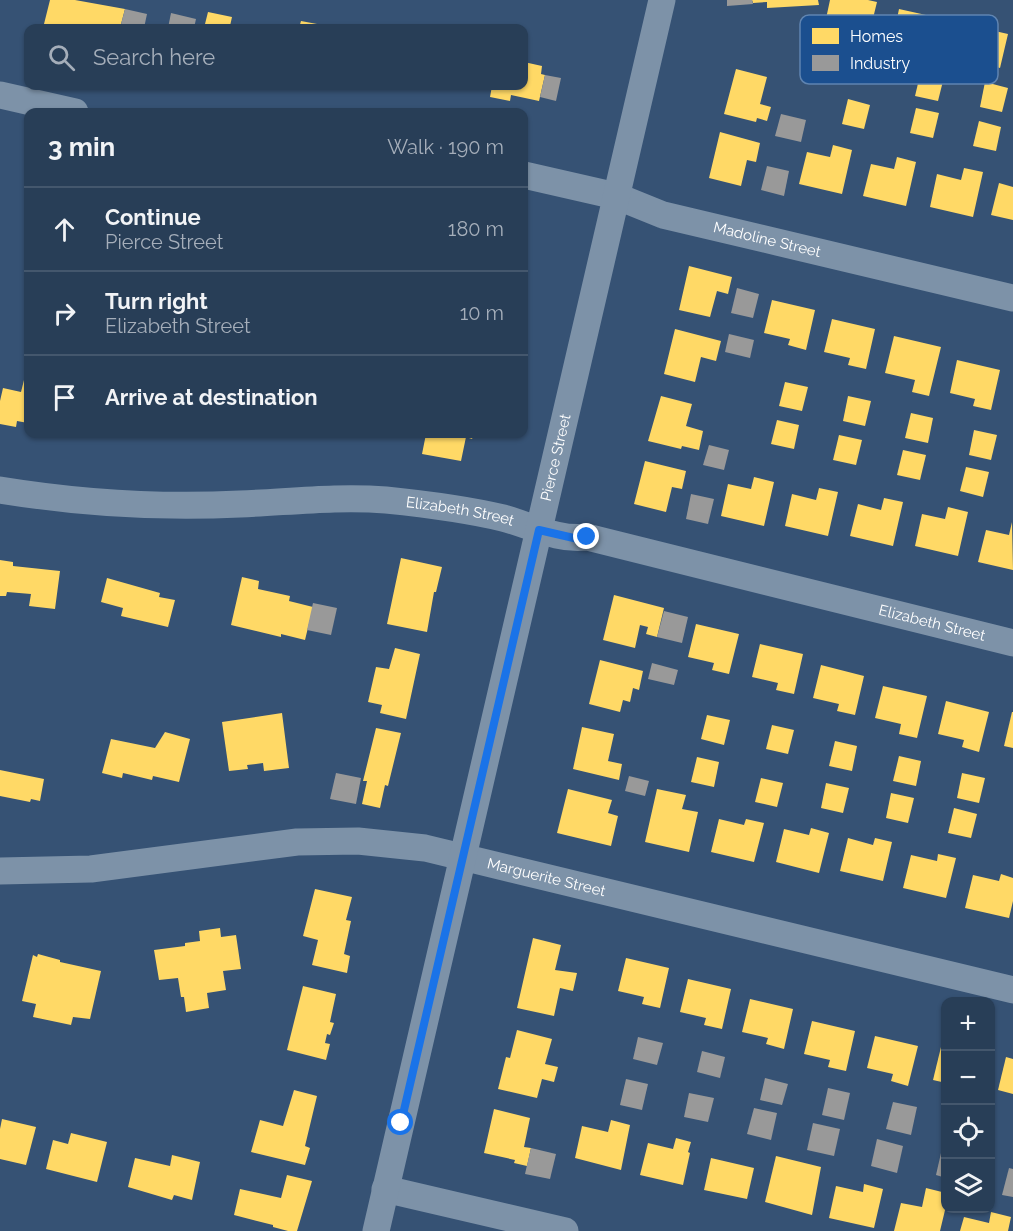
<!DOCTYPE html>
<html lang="en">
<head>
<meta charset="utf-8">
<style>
  :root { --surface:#283e57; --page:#344961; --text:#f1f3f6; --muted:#a5aeba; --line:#44576d }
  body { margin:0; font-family:Raleway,sans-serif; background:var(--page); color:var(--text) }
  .controls { position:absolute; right:18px; bottom:18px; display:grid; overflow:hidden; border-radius:12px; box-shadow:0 2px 4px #0004 }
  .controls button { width:54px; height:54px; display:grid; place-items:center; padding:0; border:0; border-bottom:2px solid var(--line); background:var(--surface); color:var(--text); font:30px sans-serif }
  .stop { position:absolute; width:18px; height:18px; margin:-14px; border:4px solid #1a73e8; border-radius:50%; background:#fff }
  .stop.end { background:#1a73e8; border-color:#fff; box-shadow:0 2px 6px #0008 }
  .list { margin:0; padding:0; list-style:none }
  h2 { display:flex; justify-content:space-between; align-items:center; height:78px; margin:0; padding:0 24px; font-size:26px }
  h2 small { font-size:20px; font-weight:400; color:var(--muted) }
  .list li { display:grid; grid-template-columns:39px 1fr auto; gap:18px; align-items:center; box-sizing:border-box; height:84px; padding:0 24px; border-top:2px solid var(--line) }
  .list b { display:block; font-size:22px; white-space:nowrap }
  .list p { margin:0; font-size:20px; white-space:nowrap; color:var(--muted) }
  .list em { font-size:20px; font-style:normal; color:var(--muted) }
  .icon { flex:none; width:33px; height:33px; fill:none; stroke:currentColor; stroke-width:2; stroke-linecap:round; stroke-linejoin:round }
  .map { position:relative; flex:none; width:1013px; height:1231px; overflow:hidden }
  .search { position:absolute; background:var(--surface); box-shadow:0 2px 4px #0004; left:24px; top:24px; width:504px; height:66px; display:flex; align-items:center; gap:15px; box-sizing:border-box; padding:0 21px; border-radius:12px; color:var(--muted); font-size:22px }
  .panel { position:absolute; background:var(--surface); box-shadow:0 2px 4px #0004; left:24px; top:108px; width:504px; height:330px; border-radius:12px }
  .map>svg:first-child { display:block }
  .homes { fill:#ffd966 }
  .industry { fill:#999 }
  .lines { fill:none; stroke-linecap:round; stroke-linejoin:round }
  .minor { stroke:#7d92a8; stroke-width:27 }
  .route { stroke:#1a73e8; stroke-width:8 }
  .labels { text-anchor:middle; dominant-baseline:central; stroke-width:6; stroke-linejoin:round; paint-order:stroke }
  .street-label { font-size:15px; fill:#fff; stroke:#1b4f8f }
  .key { fill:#1b4f8f; stroke:#5f84b1; stroke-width:1.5 }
  .key-label { font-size:16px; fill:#fff }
</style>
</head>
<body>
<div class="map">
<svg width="1013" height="1231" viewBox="0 0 1013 1231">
  <rect width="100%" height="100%" fill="#365274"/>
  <!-- homes -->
  <g class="homes">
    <path d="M 50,0 L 75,0 L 125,9 L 120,28 L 73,28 L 63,26 L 62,28 L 43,28 Z"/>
    <path d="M 752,0 L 818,0 L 819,5 L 767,8 L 767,2 L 753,3 Z"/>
    <path d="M 830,0 L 868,0 L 877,2 L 865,51 L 849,47 L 852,34 L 824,28 Z"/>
    <path d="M 899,9 L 944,19 L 934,62 L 914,57 L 916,49 L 892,43 Z"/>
    <path d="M 208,12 L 232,17 L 230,26 L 238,28 L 204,28 Z"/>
    <path d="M 301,21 L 317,24 L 316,28 L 299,28 Z"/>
    <path d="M 964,24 L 1008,34 L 1000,68 L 991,65 L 988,79 L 970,75 L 972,63 L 956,59 Z"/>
    <path d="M 524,62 L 542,66 L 541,74 L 545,75 L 539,101 L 511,95 L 510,101 L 490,97 L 492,86 L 524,86 Z"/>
    <path d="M 736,69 L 767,77 L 760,104 L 771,107 L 767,121 L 757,118 L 756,122 L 724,114 Z"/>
    <path d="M 921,71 L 944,77 L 938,101 L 915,96 Z"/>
    <path d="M 985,82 L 1008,88 L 1002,112 L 980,107 Z"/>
    <path d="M 848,99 L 870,105 L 864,129 L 842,124 Z"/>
    <path d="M 916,108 L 939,113 L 933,138 L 910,133 Z"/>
    <path d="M 979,121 L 1001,127 L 996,151 L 973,146 Z"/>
    <path d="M 720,132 L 760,143 L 756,162 L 747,160 L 741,186 L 709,178 Z"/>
    <path d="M 833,145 L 852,150 L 842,194 L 799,184 L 807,152 L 830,157 Z"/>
    <path d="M 897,157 L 916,162 L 906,206 L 863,196 L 871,164 L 894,169 Z"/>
    <path d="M 964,168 L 983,172 L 973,217 L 930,207 L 937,174 L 961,180 Z"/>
    <path d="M 999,183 L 1013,187 L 1013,220 L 991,215 Z"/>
    <path d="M 689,266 L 732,277 L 728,294 L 717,291 L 710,317 L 679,310 Z"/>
    <path d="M 772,300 L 815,310 L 806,350 L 788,345 L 790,339 L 764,333 Z"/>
    <path d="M 832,319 L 875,329 L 866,369 L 848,365 L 850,358 L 824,352 Z"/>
    <path d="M 675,329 L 721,341 L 716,361 L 701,357 L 695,382 L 664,374 Z"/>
    <path d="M 894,336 L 941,347 L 929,396 L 912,392 L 915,380 L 885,373 Z"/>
    <path d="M 957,360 L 1000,370 L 991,410 L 973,406 L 975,399 L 950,393 Z"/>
    <path d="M 24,380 L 28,381 L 28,423 L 17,421 L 16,427 L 0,424 L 0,401 L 3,388 L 21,392 Z"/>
    <path d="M 785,382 L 808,387 L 802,411 L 779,406 Z"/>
    <path d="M 661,396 L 692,404 L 686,426 L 703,431 L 699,450 L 682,446 L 681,449 L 648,441 Z"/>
    <path d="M 848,396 L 871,401 L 865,426 L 843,421 Z"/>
    <path d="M 911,413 L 933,418 L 928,443 L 905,438 Z"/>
    <path d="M 777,420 L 799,425 L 794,449 L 771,444 Z"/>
    <path d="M 974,430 L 997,435 L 991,460 L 969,455 Z"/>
    <path d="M 426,434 L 474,434 L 472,439 L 466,437 L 461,461 L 422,454 Z"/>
    <path d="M 839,435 L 862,440 L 856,465 L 833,460 Z"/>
    <path d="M 903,450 L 926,455 L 920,480 L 897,475 Z"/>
    <path d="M 645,461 L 686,471 L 682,489 L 672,487 L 666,512 L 634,504 Z"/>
    <path d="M 966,467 L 989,472 L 983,497 L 960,491 Z"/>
    <path d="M 754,477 L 774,482 L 764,526 L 721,516 L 728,484 L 751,489 Z"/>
    <path d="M 819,488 L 838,492 L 828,536 L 785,526 L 792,494 L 816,500 Z"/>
    <path d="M 884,498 L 903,502 L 893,546 L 850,536 L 858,504 L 881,510 Z"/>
    <path d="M 948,507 L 968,512 L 958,556 L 915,546 L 922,514 L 945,519 Z"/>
    <path d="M 1012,522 L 1013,570 L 978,562 L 986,530 L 1009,535 Z"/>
    <path d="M 401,558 L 442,567 L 436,592 L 434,592 L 427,632 L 387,624 Z"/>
    <path d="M 0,560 L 13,562 L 13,566 L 60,571 L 55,609 L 29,606 L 31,594 L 7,592 L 6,596 L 0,596 Z"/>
    <path d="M 242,577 L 259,581 L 258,589 L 290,596 L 289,601 L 313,607 L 305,640 L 281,634 L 281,637 L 231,625 Z"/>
    <path d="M 107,578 L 160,593 L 159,597 L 175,600 L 168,627 L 121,616 L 123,608 L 101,602 Z"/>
    <path d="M 614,595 L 664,608 L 657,637 L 646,634 L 648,627 L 640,625 L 635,648 L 603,640 Z"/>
    <path d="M 696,624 L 739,634 L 729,674 L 712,670 L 714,663 L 688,657 Z"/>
    <path d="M 760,644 L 803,654 L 794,694 L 776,690 L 778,683 L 752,677 Z"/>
    <path d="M 395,648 L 420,654 L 406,719 L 380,713 L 382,705 L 368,702 L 376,667 L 389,669 Z"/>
    <path d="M 600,660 L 643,671 L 639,690 L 633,688 L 630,702 L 623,700 L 620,712 L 589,704 Z"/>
    <path d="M 821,665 L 864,676 L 855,715 L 837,711 L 839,704 L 813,698 Z"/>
    <path d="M 883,686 L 927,696 L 917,738 L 899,734 L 901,724 L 875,718 Z"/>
    <path d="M 946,701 L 989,712 L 979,752 L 962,747 L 964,740 L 938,734 Z"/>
    <path d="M 1012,712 L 1013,712 L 1013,748 L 1004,746 Z"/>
    <path d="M 282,713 L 289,768 L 264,771 L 263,763 L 247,765 L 248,769 L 229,771 L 222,722 Z"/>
    <path d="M 707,715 L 730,720 L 724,745 L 701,739 Z"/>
    <path d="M 772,725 L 794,730 L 788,754 L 766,749 Z"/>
    <path d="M 582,727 L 614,734 L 608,761 L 622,764 L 619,780 L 573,769 Z"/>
    <path d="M 376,728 L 401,733 L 388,786 L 385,785 L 380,808 L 362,804 L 367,781 L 363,781 Z"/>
    <path d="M 165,732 L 190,739 L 179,782 L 153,776 L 152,780 L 123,773 L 122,778 L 102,773 L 111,739 L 155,748 Z"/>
    <path d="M 835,741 L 857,746 L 852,771 L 829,766 Z"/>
    <path d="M 899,756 L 921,761 L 916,786 L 893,781 Z"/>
    <path d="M 697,757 L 719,762 L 714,787 L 691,782 Z"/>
    <path d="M 0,770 L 44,779 L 40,801 L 31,799 L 30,802 L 0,796 Z"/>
    <path d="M 962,773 L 985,778 L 979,803 L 957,798 Z"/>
    <path d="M 761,778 L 783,783 L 777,807 L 755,802 Z"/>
    <path d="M 826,783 L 849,788 L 843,813 L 821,808 Z"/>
    <path d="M 568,789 L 612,800 L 608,813 L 618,816 L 611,846 L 557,833 Z"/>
    <path d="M 657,789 L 686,795 L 682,809 L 698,812 L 689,852 L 645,842 Z"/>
    <path d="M 891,793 L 914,798 L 908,823 L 886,818 Z"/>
    <path d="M 954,808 L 977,814 L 971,838 L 948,833 Z"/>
    <path d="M 719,819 L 744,825 L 746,819 L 764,823 L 754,862 L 711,852 Z"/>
    <path d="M 811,828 L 829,833 L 819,873 L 776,862 L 784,829 L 809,835 Z"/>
    <path d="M 848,838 L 873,845 L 875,838 L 892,842 L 883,881 L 840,871 Z"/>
    <path d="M 938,854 L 956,858 L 946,898 L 903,888 L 911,855 L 937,861 Z"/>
    <path d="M 1001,874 L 1013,878 L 1013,901 L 1009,918 L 965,908 L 973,875 L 999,881 Z"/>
    <path d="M 315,889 L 352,897 L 346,920 L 351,921 L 344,954 L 350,956 L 347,973 L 312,965 L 318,940 L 303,936 Z"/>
    <path d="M 220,928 L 221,937 L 236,935 L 241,969 L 223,971 L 226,990 L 207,993 L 209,1008 L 186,1012 L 184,997 L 181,997 L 178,978 L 159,980 L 154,950 L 185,946 L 185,943 L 200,941 L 199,931 Z"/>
    <path d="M 533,938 L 561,945 L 555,970 L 577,973 L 573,991 L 560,988 L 554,1016 L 517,1008 Z"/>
    <path d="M 38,954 L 60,960 L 60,962 L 101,971 L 90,1019 L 73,1017 L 71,1025 L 33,1017 L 36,1004 L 22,1001 L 33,955 L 37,957 Z"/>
    <path d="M 626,958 L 669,968 L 660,1008 L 642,1004 L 644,997 L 618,991 Z"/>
    <path d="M 688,979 L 731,989 L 722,1029 L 704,1025 L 706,1018 L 680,1012 Z"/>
    <path d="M 303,986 L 336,994 L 330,1022 L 334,1023 L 330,1035 L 327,1034 L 325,1043 L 330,1044 L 326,1060 L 287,1050 Z"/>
    <path d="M 750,999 L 793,1009 L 784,1049 L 766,1044 L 768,1038 L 742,1032 Z"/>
    <path d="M 812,1021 L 855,1031 L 846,1071 L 828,1067 L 830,1060 L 804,1054 Z"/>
    <path d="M 517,1030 L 552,1039 L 545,1064 L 558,1067 L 554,1082 L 542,1079 L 537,1098 L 498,1089 L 506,1057 L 510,1058 Z"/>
    <path d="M 875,1036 L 918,1046 L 908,1086 L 891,1081 L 893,1074 L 867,1068 Z"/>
    <path d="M 941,1047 L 946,1048 L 946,1083 L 933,1080 Z"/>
    <path d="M 1006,1057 L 1013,1059 L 1013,1094 L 998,1090 Z"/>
    <path d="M 294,1090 L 317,1096 L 305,1146 L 310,1148 L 305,1165 L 251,1152 L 260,1120 L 283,1126 Z"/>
    <path d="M 494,1109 L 530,1118 L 524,1147 L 531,1148 L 527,1166 L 514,1163 L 515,1160 L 484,1153 Z"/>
    <path d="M 2,1119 L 36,1127 L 26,1165 L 0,1159 L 0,1129 Z"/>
    <path d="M 611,1120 L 630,1125 L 621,1170 L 575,1158 L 582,1126 L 608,1132 Z"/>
    <path d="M 71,1133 L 107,1142 L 97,1182 L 46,1169 L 53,1140 L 68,1144 Z"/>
    <path d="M 676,1138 L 691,1142 L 688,1152 L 690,1153 L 683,1185 L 640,1175 L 648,1143 L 673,1149 Z"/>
    <path d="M 172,1155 L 200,1162 L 192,1200 L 174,1195 L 172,1200 L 128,1187 L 135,1158 L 170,1166 Z"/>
    <path d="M 776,1156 L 821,1167 L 812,1215 L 765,1202 Z"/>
    <path d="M 711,1158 L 754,1168 L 747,1199 L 704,1190 Z"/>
    <path d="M 287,1175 L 312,1181 L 297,1231 L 288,1231 L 273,1227 L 273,1225 L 234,1215 L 240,1189 L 281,1198 Z"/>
    <path d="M 864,1184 L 883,1189 L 874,1228 L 829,1218 L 836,1186 L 863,1192 Z"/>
    <path d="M 926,1188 L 946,1193 L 946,1206 L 940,1231 L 894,1231 L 901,1203 L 922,1207 Z"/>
    <path d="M 991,1212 L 1011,1217 L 1008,1231 L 960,1231 L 964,1217 L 989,1223 Z"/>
  </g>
  <!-- industry -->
  <g class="industry">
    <path d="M 727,0 L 752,0 L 753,4 L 727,6 Z"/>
    <path d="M 125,9 L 147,14 L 144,28 L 120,28 Z"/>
    <path d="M 171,13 L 196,19 L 194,28 L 168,28 Z"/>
    <path d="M 545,75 L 561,78 L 556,101 L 540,97 Z"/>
    <path d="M 781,114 L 806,120 L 801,142 L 775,136 Z"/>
    <path d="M 767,166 L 789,171 L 784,196 L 761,190 Z"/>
    <path d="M 737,288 L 759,294 L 753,318 L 731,313 Z"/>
    <path d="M 729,334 L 754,340 L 750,358 L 725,352 Z"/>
    <path d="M 709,445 L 729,450 L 724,470 L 703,465 Z"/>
    <path d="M 691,494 L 714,499 L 708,524 L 686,519 Z"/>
    <path d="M 313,603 L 337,608 L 331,635 L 307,630 Z"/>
    <path d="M 664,611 L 688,617 L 682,643 L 657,637 Z"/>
    <path d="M 652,663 L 678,670 L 674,685 L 648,679 Z"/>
    <path d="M 336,773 L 361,778 L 356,804 L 330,799 Z"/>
    <path d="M 629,776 L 649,781 L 645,796 L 625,791 Z"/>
    <path d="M 638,1037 L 663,1043 L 657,1065 L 633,1059 Z"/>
    <path d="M 702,1051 L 725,1057 L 720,1078 L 697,1072 Z"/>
    <path d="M 765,1078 L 788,1084 L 782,1105 L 760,1100 Z"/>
    <path d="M 626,1079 L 648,1084 L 642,1110 L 620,1105 Z"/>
    <path d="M 828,1088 L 850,1093 L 844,1120 L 822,1115 Z"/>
    <path d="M 689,1093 L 714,1098 L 708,1122 L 684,1117 Z"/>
    <path d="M 893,1102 L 917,1107 L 911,1135 L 886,1129 Z"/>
    <path d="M 754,1108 L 777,1113 L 771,1140 L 747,1134 Z"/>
    <path d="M 813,1123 L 840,1129 L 834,1156 L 807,1150 Z"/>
    <path d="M 877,1139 L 903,1146 L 897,1173 L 871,1166 Z"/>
    <path d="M 531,1148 L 556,1154 L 550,1179 L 525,1174 Z"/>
    <path d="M 941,1153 L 946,1154 L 946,1178 L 936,1175 Z"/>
    <path d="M 1009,1168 L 1013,1169 L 1013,1197 L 1002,1195 Z"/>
  </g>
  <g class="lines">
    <!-- minor -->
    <g class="minor">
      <path d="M 0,95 L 75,112"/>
      <path id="s1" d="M 524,175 L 616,196 L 663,215 L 1013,298"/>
      <path id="s2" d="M 0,490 C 80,503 160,508 240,504 C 289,502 338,496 386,500 C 425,504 465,509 503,518 C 530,525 558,541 587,537 L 1013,643"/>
      <path id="s3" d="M 0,871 L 91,869 L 297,842 L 358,841 L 425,848 L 1013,990"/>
      <path d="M 385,1189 L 565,1231"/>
      <path id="s4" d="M 376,1231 L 662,0"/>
    </g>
  </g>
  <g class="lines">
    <!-- route -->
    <path class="route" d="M 401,1123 L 539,530 L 578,539 L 587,537"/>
  </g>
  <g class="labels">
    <!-- street labels -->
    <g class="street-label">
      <text stroke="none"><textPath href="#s1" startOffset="252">Madoline Street</textPath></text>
      <text stroke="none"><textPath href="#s4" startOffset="794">Pierce Street</textPath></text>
      <text stroke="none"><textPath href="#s2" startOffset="462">Elizabeth Street</textPath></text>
      <text stroke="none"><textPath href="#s2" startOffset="948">Elizabeth Street</textPath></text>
      <text stroke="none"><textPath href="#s3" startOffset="552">Marguerite Street</textPath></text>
    </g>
  </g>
  <!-- legend -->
  <rect x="800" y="15" width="198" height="69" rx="9" class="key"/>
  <rect x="812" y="28" width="27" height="16" fill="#ffd966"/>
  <rect x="812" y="55" width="27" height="16" fill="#999"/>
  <g class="key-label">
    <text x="850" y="42">Homes</text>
    <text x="850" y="69">Industry</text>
  </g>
</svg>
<div class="controls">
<button>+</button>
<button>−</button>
<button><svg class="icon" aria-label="locate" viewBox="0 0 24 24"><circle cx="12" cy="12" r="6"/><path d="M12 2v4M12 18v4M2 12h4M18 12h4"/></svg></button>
<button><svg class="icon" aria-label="layers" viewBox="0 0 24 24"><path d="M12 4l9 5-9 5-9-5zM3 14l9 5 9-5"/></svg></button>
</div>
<div class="stop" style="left:401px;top:1123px"></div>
<div class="stop end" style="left:587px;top:537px"></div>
<div class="search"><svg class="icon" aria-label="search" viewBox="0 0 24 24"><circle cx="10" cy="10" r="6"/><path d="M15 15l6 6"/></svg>Search here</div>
<section class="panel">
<h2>3 min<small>Walk · 190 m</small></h2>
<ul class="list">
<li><svg class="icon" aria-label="ahead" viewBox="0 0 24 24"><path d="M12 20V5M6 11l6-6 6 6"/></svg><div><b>Continue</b><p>Pierce Street</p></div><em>180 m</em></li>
<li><svg class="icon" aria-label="right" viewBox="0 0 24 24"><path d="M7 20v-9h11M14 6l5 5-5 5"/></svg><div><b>Turn right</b><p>Elizabeth Street</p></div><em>10 m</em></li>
<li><svg class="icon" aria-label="arrive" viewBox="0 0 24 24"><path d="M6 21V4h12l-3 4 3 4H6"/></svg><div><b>Arrive at destination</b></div></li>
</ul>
</section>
</div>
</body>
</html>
